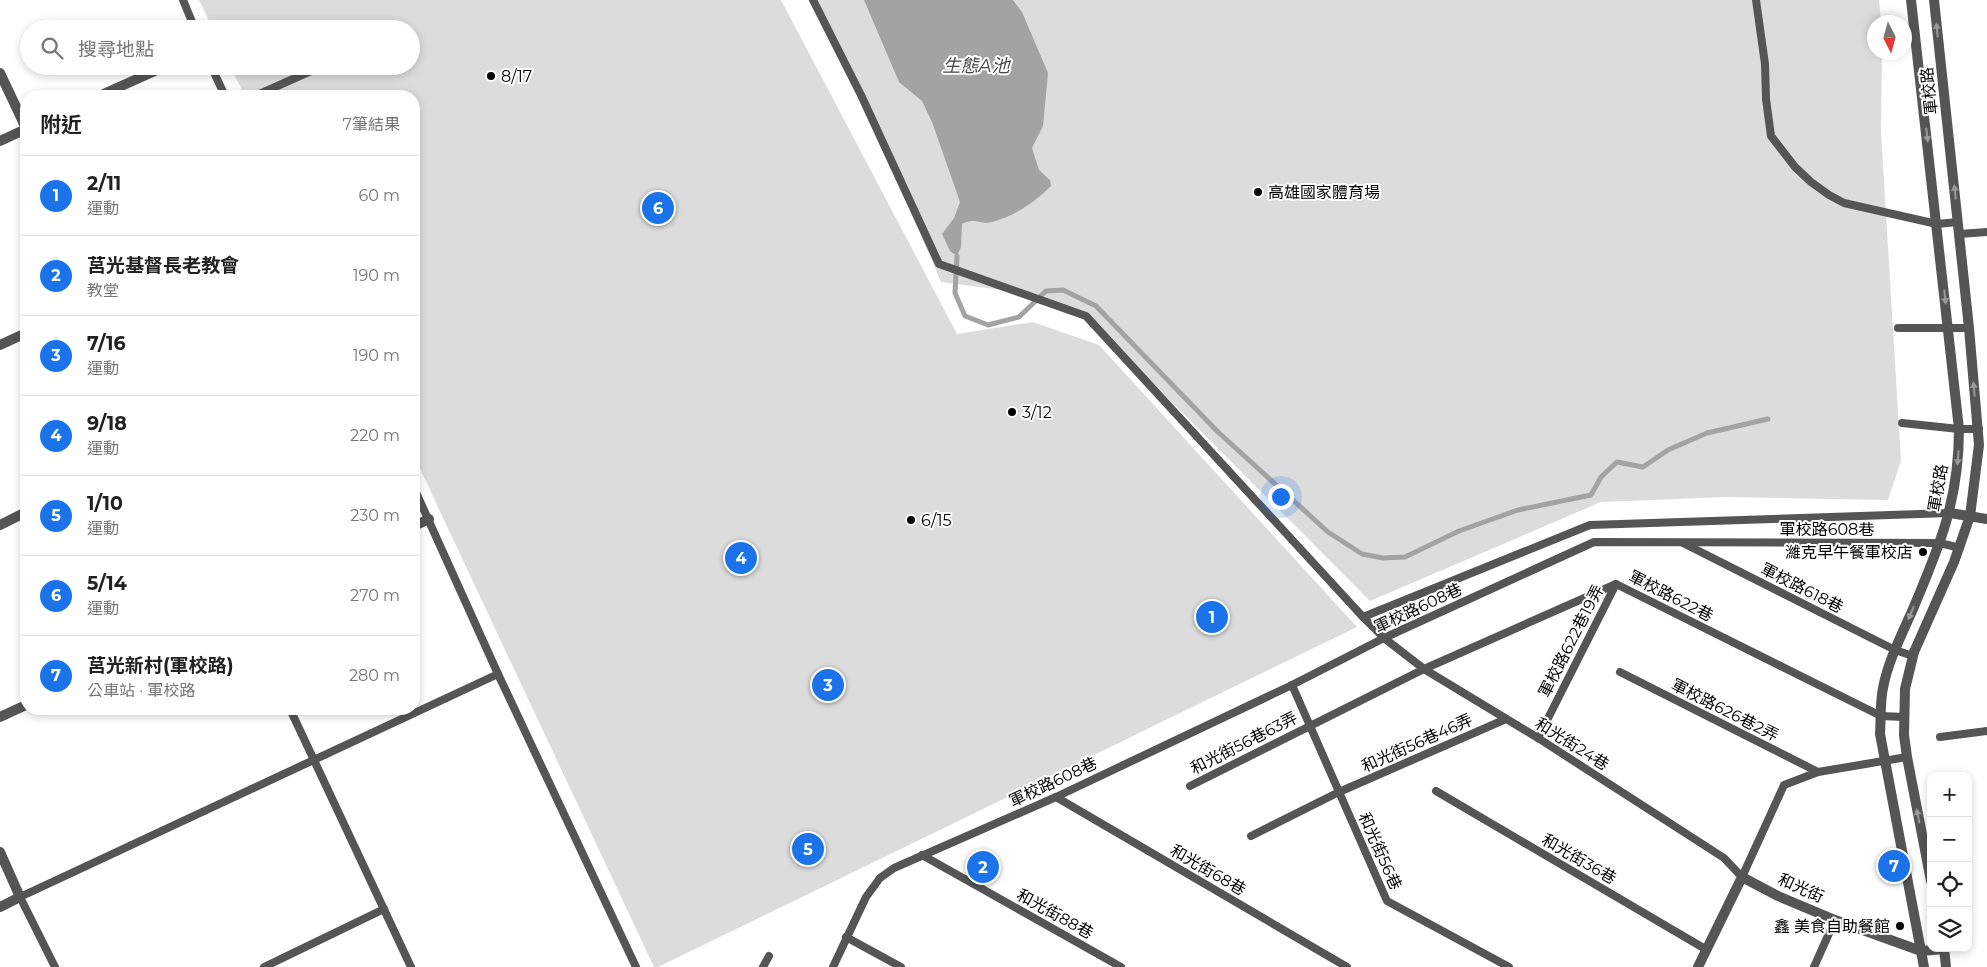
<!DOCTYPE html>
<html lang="zh-TW">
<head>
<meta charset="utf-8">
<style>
  :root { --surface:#fff; --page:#f6f6f6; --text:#222; --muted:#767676; --line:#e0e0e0; --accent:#1a73e8 }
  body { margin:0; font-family:Montserrat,"Noto Sans TC",sans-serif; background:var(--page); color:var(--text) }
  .controls { position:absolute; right:15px; bottom:15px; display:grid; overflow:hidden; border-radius:10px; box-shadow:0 2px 8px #0003 }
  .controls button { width:45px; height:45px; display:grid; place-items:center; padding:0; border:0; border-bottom:1px solid var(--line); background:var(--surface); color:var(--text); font:25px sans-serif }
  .compass { position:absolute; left:1867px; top:15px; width:45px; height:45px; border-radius:50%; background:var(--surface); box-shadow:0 2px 8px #0003; rotate:174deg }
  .you { position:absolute; left:1280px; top:496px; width:18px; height:18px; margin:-12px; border:4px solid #fff; border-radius:50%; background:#1a73e8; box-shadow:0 0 0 8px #1a73e833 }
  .badge { display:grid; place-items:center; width:32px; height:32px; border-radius:50%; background:var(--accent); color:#fff; font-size:16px; font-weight:700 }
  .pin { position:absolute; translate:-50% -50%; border:2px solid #fff; box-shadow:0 1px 5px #0006 }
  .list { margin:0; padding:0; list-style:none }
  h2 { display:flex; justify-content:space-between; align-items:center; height:65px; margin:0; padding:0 20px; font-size:21px }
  h2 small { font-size:16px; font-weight:400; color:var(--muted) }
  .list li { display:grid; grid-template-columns:32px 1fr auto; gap:15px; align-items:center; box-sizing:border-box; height:80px; padding:0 20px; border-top:1px solid var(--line) }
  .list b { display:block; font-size:19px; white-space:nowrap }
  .list p { margin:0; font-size:16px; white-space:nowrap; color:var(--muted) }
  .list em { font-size:16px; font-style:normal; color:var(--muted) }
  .icon { flex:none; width:28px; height:28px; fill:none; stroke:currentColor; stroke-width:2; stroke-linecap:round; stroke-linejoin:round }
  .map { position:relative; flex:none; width:1987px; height:967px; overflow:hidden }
  .search { position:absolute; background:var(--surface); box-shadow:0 2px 8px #0003; left:20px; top:20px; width:400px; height:55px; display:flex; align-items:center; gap:12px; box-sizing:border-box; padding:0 18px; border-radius:28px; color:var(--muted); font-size:19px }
  .panel { position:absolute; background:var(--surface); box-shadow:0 2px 8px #0003; left:20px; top:90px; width:400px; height:625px; border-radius:20px }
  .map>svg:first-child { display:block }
  .green { fill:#dcdcdc }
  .water { fill:#a3a3a3 }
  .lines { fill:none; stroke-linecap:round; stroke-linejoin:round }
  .stream { stroke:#a3a3a3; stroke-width:5 }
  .service { stroke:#555; stroke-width:8 }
  .minor { stroke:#555; stroke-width:10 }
  .tertiary { stroke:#555; stroke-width:10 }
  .oneway { fill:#999 }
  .poi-dot { fill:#000; stroke:#fff; stroke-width:2 }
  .labels { text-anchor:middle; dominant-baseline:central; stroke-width:4; stroke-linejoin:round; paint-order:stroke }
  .poi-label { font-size:16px; fill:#000; stroke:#fff; text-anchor:start }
  .street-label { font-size:16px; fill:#000; stroke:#fff }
  .water-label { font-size:18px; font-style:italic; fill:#444; stroke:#fff }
</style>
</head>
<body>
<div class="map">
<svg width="1987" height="967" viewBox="0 0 1987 967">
  <rect width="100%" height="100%" fill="#fff"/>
  <!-- green -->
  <g class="green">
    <path d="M 199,0 L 781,0 L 957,334 L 1033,322 L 1099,345 L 1357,627 L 658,967 L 654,967 L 414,456 L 414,96 L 245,96 L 230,66 L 411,66 L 411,29 L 213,29 Z"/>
    <path d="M 809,0 L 1879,0 L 1881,22 L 1874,22 L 1874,52 L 1882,53 L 1881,132 L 1901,461 L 1888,500 L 1726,497 L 1601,502 L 1370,601 L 1086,316 L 1010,291 L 941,282 L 861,95 Z"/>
  </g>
  <!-- water -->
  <path class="water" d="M 864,0 L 1013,0 L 1022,12 L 1048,73 L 1043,126 L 1032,148 L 1039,170 L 1050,180 L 1051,186 C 1035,202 1015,216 992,222 C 980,225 975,217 962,224 L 961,247 L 957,256 L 950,251 L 942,234 L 954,218 L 960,202 L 932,122 L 922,101 L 899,82 Z"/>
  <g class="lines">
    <!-- stream -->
    <path class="stream" d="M 957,256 L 955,293 L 965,316 L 988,325 L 1019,317 L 1046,291 L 1063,290 L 1096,306 L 1218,432 L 1328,532 L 1362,554 L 1383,558 L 1405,557 L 1459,531 L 1518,510 L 1591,495 L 1601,477 L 1617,462 L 1643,467 L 1668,450 L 1707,433 L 1768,419"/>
    <!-- service -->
    <g class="service">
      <path d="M 183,0 L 195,29"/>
      <path d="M 813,0 L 861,95 L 939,264 L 1086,316 L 1363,617 L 1384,638 L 1424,669 L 1538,738 L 1724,858 L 1742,877 L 1784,785 L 1818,772 L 1907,757"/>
      <path d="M 1756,0 L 1765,64 L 1766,99 L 1771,136 L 1795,167 L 1811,182 L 1829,195 L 1844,203 L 1937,224 L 1958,222"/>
      <path d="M 342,29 C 349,23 357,23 364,29"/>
      <path d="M 211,66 L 225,96"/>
      <path d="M 255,96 L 322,66"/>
      <path d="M 1959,234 L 1987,232"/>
      <path d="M 1898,328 L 1969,328"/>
      <path d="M 1902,423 L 1959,429 L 1979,429"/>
      <path d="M 414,488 L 498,674 L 636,967"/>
      <path d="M 1683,543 L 1895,650 L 1913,656"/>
      <path d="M 1363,617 L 1590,525 L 1950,513"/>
      <path d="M 1620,672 L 1818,772"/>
      <path d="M 1292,685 L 1387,901 L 1509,967"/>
      <path d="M 290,709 L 411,967"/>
      <path d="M 1940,737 L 1987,731"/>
      <path d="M 1538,738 L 1616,584"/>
      <path d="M 1190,786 L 1424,669 L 1616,584 L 1881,716 L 1904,717"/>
      <path d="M 1436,791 L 1707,950"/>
      <path d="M 1056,797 L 1347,967"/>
      <path d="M 1251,836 L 1339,792 L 1506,719"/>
      <path d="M 922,855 L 1121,967"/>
      <path d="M 846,937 L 901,967"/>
      <path d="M 55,967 L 20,897 L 498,674"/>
      <path d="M 264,967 L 384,909"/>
      <path d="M 763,967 L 769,956"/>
      <path d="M 833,967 L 866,897 L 880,878 L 894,868 L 1056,797 L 1292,685 L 1384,638 L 1594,542 L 1940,543 L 1960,548"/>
      <path d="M 1814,967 L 1835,920"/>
    </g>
    <!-- minor -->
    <g class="minor">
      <path d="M 0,73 L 26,128"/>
      <path d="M 99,96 L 166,66"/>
      <path d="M 0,141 L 26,129"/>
      <path d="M 0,345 L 26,333"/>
      <path d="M 1950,513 L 1987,519"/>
      <path d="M 0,525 L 26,512"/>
      <path d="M 414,526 L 429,519"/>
      <path d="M 0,717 L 26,705"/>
      <path d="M 0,852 L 20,897 L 0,907"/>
      <path d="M 1698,967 L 1742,877 L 1778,896 L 1835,920 L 1921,951 L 1944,949"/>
    </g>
    <!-- tertiary -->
    <g class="tertiary">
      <path d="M 1911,0 L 1959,429 C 1959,500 1940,545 1913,609 C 1902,634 1888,661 1883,688 C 1880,702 1881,719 1880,734 L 1924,967"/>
      <path d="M 1931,881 L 1907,757 L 1904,735 L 1905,689 L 1914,652 L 1954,562 L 1970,516 L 1979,445 L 1969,328 L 1934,0"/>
      <path d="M 1944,948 L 1946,967"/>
    </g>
  </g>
  <!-- one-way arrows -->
  <defs><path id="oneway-solid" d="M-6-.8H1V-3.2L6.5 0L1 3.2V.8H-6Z" transform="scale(1.25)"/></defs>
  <g class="oneway">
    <use href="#oneway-solid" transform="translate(1937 30) rotate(-96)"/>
    <use href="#oneway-solid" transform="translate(1927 135) rotate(83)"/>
    <use href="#oneway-solid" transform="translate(1955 192) rotate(-96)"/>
    <use href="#oneway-solid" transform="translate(1945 297) rotate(84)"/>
    <use href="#oneway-solid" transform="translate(1974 389) rotate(-95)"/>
    <use href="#oneway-solid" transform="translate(1958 458) rotate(95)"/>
    <use href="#oneway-solid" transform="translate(1911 613) rotate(113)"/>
    <use href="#oneway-solid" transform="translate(1918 816) rotate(-101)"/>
  </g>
  <!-- markers -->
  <g class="poi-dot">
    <circle cx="491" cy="76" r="5"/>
    <circle cx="1258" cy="192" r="5"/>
    <circle cx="1012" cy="412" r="5"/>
    <circle cx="911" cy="520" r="5"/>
    <circle cx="1923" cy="552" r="5"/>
    <circle cx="1900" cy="926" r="5"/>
  </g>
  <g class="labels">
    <!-- poi labels -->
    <g class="poi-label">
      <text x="501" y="76">8/17</text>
      <text x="1268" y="192">高雄國家體育場</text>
      <text x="1022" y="412">3/12</text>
      <text x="921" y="520">6/15</text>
      <text x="1913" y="552" text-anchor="end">濰克早午餐軍校店</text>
      <text x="1890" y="926" text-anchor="end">鑫 美食自助餐館</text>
    </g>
    <!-- street labels -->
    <g class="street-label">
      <text transform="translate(1929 91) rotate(-96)">軍校路</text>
      <text transform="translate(1938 488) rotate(-80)">軍校路</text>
      <text x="1827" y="529">軍校路608巷</text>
      <text transform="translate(1802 588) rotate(27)">軍校路618巷</text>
      <text transform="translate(1671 596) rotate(27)">軍校路622巷</text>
      <text transform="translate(1418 608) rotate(-25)">軍校路608巷</text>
      <text transform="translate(1571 641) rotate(-63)">軍校路622巷19弄</text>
      <text transform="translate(1725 710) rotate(27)">軍校路626巷2弄</text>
      <text transform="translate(1244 743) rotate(-27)">和光街56巷63弄</text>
      <text transform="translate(1417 743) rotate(-24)">和光街56巷46弄</text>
      <text transform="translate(1572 744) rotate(32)">和光街24巷</text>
      <text transform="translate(1053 782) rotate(-25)">軍校路608巷</text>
      <text transform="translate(1380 851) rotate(66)">和光街56巷</text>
      <text transform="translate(1579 859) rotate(30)">和光街36巷</text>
      <text transform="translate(1208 870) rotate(30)">和光街68巷</text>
      <text transform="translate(1801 888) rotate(24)">和光街</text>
      <text transform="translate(1055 914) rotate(29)">和光街88巷</text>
    </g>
    <!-- water labels -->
    <g class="water-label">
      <text x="976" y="66">生態A池</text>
    </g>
  </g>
</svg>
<div class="controls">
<button>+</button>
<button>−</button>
<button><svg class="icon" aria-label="locate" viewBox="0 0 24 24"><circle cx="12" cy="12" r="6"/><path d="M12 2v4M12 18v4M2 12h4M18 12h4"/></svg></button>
<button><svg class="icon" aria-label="layers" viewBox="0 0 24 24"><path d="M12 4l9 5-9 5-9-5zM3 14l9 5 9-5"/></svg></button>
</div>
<svg class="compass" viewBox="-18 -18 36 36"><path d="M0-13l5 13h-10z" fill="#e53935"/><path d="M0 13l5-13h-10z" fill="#767676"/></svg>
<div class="you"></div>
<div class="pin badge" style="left:1212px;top:617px">1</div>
<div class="pin badge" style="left:983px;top:867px">2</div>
<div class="pin badge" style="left:828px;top:685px">3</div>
<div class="pin badge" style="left:741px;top:558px">4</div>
<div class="pin badge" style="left:808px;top:849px">5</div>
<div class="pin badge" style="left:658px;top:208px">6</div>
<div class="pin badge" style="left:1894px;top:866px">7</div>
<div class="search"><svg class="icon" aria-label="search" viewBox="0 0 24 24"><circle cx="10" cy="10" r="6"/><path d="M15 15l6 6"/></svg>搜尋地點</div>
<section class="panel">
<h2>附近<small>7筆結果</small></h2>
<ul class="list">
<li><span class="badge">1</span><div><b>2/11</b><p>運動</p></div><em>60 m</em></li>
<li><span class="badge">2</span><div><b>莒光基督長老教會</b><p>教堂</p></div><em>190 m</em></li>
<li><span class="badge">3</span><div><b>7/16</b><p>運動</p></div><em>190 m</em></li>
<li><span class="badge">4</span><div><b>9/18</b><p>運動</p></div><em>220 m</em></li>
<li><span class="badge">5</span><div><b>1/10</b><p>運動</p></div><em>230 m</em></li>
<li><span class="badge">6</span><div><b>5/14</b><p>運動</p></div><em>270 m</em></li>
<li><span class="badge">7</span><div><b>莒光新村(軍校路)</b><p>公車站 · 軍校路</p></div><em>280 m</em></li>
</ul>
</section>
</div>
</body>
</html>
